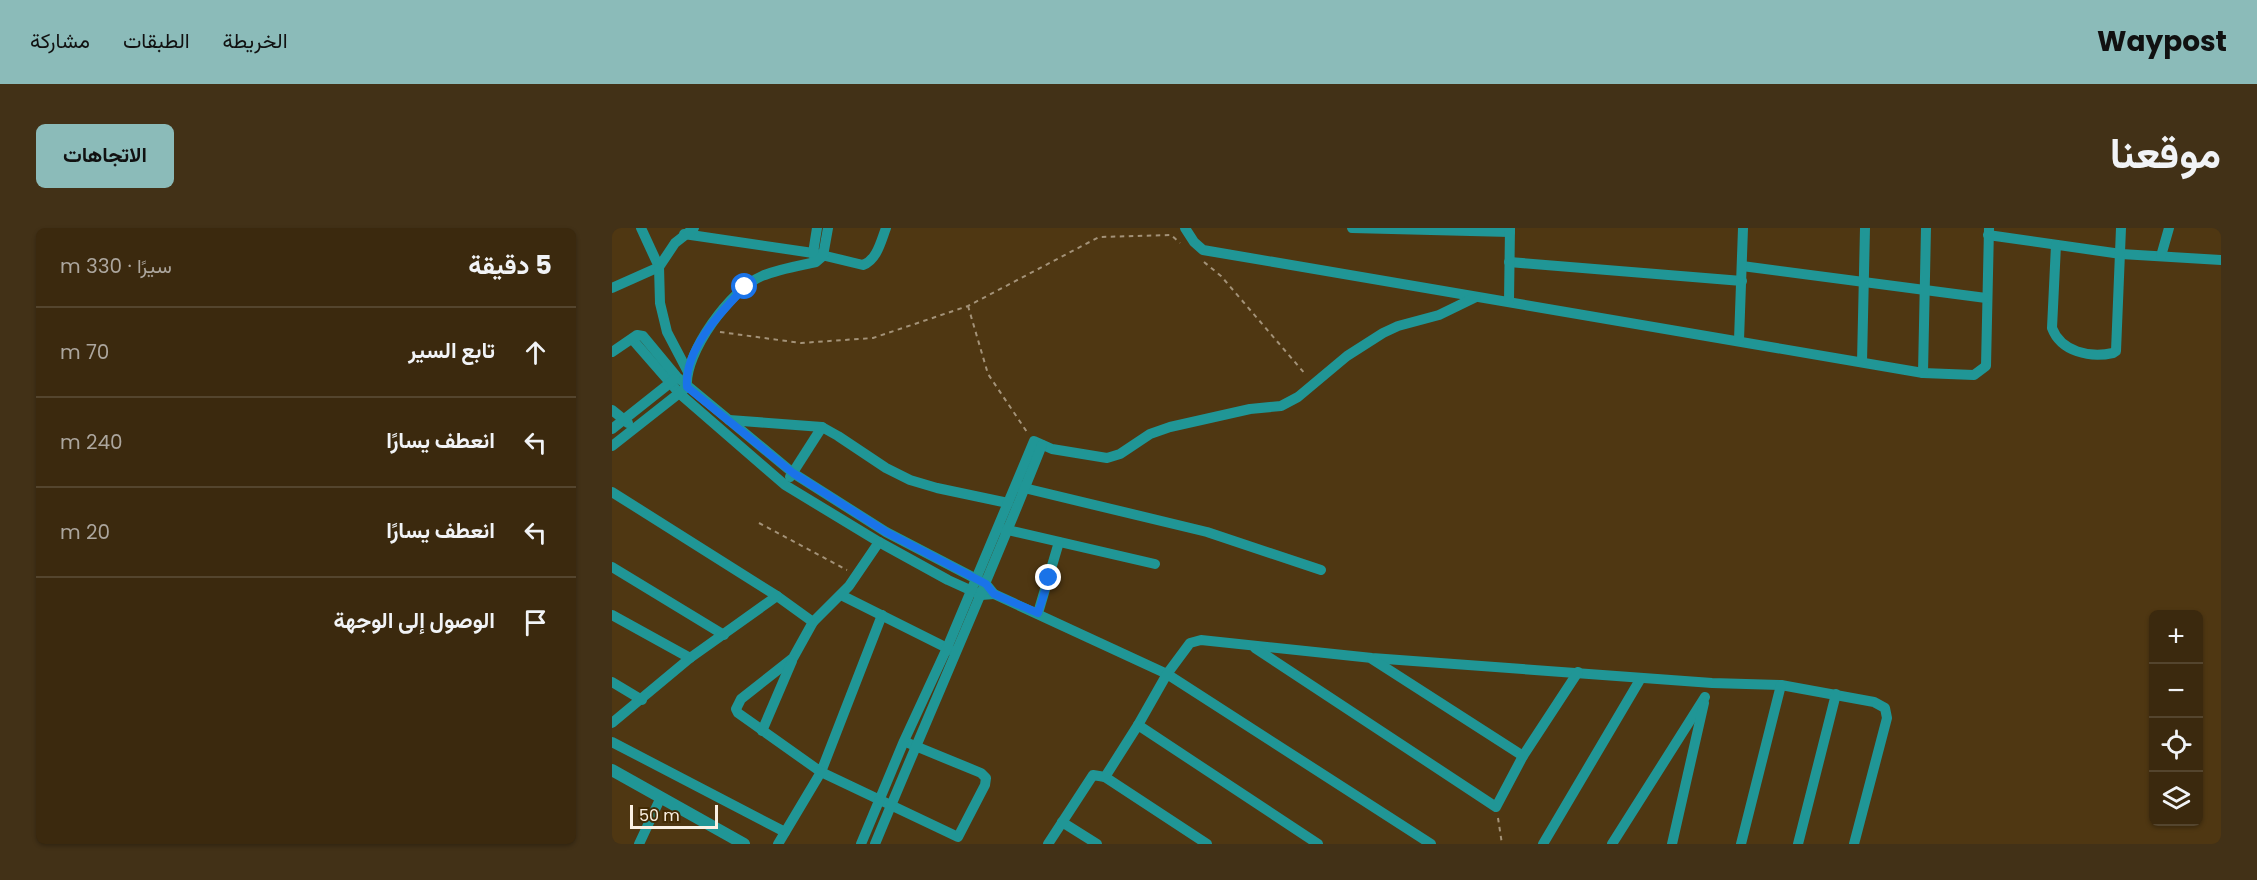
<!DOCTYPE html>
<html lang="ar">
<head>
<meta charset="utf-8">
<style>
  :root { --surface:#3b290e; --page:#423117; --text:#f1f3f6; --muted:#aca69e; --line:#54452e; --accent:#8bbbb9 }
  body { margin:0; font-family:Poppins,Vazirmatn,sans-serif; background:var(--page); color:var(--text); direction:rtl }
  .controls { position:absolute; right:18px; bottom:18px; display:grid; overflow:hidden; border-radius:9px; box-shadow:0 2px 4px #0004 }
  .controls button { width:54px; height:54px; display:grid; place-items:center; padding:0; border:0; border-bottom:2px solid var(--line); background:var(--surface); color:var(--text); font:30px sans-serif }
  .scale { position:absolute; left:18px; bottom:15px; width:88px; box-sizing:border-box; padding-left:6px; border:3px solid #fbf1e4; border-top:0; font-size:16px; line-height:21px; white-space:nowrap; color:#fbf1e4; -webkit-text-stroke:4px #442c05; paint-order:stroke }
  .stop { position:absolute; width:18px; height:18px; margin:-14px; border:4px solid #1a73e8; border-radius:50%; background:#fff }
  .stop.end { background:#1a73e8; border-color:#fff; box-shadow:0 2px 6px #0008 }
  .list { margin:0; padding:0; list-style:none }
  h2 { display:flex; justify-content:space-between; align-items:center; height:78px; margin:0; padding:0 24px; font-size:26px }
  h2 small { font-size:20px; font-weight:400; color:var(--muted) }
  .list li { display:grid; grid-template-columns:39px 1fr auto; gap:18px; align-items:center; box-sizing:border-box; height:90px; padding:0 24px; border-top:2px solid var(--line) }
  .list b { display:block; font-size:22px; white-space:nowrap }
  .list em { font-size:20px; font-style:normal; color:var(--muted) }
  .icon { flex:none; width:33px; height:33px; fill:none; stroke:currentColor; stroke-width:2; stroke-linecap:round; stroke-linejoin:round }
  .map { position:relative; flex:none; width:1609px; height:616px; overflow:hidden; direction:ltr; border-radius:9px }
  header { display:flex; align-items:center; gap:36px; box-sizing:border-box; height:84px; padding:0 30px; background:var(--accent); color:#111 }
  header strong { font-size:28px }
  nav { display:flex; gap:33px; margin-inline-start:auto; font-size:21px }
  .intro { display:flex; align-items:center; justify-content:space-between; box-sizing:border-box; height:144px; padding:0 36px }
  h1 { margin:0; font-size:42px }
  .button { padding:15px 27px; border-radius:9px; background:var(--accent); color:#111; font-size:21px; font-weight:700 }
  main { display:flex; gap:36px; padding:0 36px }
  aside { flex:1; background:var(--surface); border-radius:9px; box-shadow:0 2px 4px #0004 }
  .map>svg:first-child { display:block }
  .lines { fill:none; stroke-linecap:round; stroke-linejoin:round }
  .path { stroke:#a39278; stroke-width:2; stroke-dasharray:4.5 4.5; stroke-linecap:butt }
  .minor { stroke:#209696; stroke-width:10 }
  .tertiary { stroke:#209696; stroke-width:12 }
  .route { stroke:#1a73e8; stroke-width:8 }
</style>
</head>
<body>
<header>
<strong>Waypost</strong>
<nav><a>الخريطة</a><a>الطبقات</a><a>مشاركة</a></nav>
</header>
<div class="intro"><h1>موقعنا</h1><a class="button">الاتجاهات</a></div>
<main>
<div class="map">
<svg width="1609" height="616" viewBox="0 0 1609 616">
  <rect width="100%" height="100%" fill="#4f3712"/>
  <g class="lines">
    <!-- path -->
    <g class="path">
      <path d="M 592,34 L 609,48 L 694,147"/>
      <path d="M 356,78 L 376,146 L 415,204"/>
      <path d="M 108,104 L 189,115 L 261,110 L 356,78 L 487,9 L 559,7 L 568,15"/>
      <path d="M 147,295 L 235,342"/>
      <path d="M 886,590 L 890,616"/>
    </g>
    <!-- minor -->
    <g class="minor">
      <path d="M 573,0 L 582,14 L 591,22 L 1311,145 L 1362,147 L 1374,138 L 1377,0"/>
      <path d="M 740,0 L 898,4"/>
      <path d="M 72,6 L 201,25 L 251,37 C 265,32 269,13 274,0"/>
      <path d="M 1376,7 L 1509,26 L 1609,32"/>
      <path d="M 1444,17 L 1440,100 C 1449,124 1478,130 1501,125 L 1504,123 L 1509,0"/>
      <path d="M 1549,28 L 1557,0"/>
      <path d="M 203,31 L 201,25 L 205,0"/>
      <path d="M 897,34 L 1130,53"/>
      <path d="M 1130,38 L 1374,70"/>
      <path d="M 0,60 L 47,39 L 29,0"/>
      <path d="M 897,73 L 898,0"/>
      <path d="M 20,111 L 68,166 L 173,257 L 267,314 L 336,352 L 369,367 L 382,366"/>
      <path d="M 1127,112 L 1131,0"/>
      <path d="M 0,124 L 25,107 L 31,108 L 65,149 L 181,245 L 274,304 L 374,356 L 382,366 L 555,446 L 578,415 L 589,412 L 760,430 L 1100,455 L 1169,457 L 1262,474 L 1273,480 L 1275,490 L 1242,616"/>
      <path d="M 1250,134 L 1253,0"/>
      <path d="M 76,144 L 55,104 L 48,75 L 47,39 L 63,15 L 82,0"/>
      <path d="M 1311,145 L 1314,0"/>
      <path d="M 0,182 L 16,195"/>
      <path d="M 117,192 L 210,199 L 226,208 L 274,240 L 298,252 L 325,260 L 396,275"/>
      <path d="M 0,201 L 63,151"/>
      <path d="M 0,218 L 75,159 C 72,125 119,61 150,48 C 167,41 186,38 204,34 L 211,28 L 216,0"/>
      <path d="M 178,249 L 210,199"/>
      <path d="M 408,259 L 595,304 L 709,342"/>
      <path d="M 0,264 L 165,368 L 201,394 L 181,430 L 129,471 L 124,481 L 126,485 L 209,544 L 270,387"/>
      <path d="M 391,301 L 543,336"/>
      <path d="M 0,339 L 112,407"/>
      <path d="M 229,367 L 339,422"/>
      <path d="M 426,385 L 447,314"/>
      <path d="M 0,387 L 78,430"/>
      <path d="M 201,394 L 237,358 L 267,314"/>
      <path d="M 643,420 L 884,579 L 911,528 L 966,444"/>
      <path d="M 760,431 L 911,528"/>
      <path d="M 0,454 L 30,472"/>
      <path d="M 0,495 L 78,430 L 165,368"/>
      <path d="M 526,497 L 555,446 L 819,616"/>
      <path d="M 150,503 L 180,433"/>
      <path d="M 0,514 L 173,604"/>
      <path d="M 493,549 L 595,616"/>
      <path d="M 450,594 L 485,616"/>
      <path d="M 27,616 L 49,569"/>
      <path d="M 166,616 L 209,544 L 346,609 L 373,557 L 374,550 L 369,545 L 296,515"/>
      <path d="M 249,616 L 292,513 L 335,420 L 422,213 L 440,221 L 495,230 L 508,226 L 538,206 L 558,199 L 638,181 L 669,178 L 686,169 L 735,128 L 771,105 L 786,98 L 827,87 L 864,69"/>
      <path d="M 263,616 C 318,483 377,351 430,217"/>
      <path d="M 436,616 L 481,547 L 493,549 L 526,497 L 706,616"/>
      <path d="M 931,616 L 1029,450"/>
      <path d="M 1000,616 L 1093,469"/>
      <path d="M 1060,616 L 1092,475"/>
      <path d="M 1129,616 L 1169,457"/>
      <path d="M 1186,616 L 1224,466"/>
    </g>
    <!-- tertiary -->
    <path class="tertiary" d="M 0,542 L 132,616"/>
  </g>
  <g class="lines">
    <!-- route -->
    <path class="route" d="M 133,59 C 109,84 72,121 75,159 L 181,245 L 274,304 L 374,356 L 382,366 L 426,385 L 437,350"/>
  </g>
</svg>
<div class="controls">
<button>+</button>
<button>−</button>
<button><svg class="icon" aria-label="locate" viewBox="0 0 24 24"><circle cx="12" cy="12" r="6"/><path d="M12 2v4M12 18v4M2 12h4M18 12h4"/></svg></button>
<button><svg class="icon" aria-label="layers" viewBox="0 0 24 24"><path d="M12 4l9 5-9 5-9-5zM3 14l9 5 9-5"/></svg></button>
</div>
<div class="scale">50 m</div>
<div class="stop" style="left:133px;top:59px"></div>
<div class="stop end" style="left:437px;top:350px"></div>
</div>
<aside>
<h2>5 دقيقة<small>سيرًا · 330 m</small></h2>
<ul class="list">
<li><svg class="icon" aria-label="ahead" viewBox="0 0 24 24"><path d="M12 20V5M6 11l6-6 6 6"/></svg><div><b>تابع السير</b></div><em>70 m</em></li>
<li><svg class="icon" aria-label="left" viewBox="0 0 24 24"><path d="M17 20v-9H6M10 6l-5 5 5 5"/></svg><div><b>انعطف يسارًا</b></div><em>240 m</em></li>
<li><svg class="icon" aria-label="left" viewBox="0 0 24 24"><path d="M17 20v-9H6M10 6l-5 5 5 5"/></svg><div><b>انعطف يسارًا</b></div><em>20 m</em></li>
<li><svg class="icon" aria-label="arrive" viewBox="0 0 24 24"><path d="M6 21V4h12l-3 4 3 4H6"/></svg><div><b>الوصول إلى الوجهة</b></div></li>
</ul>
</aside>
</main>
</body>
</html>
